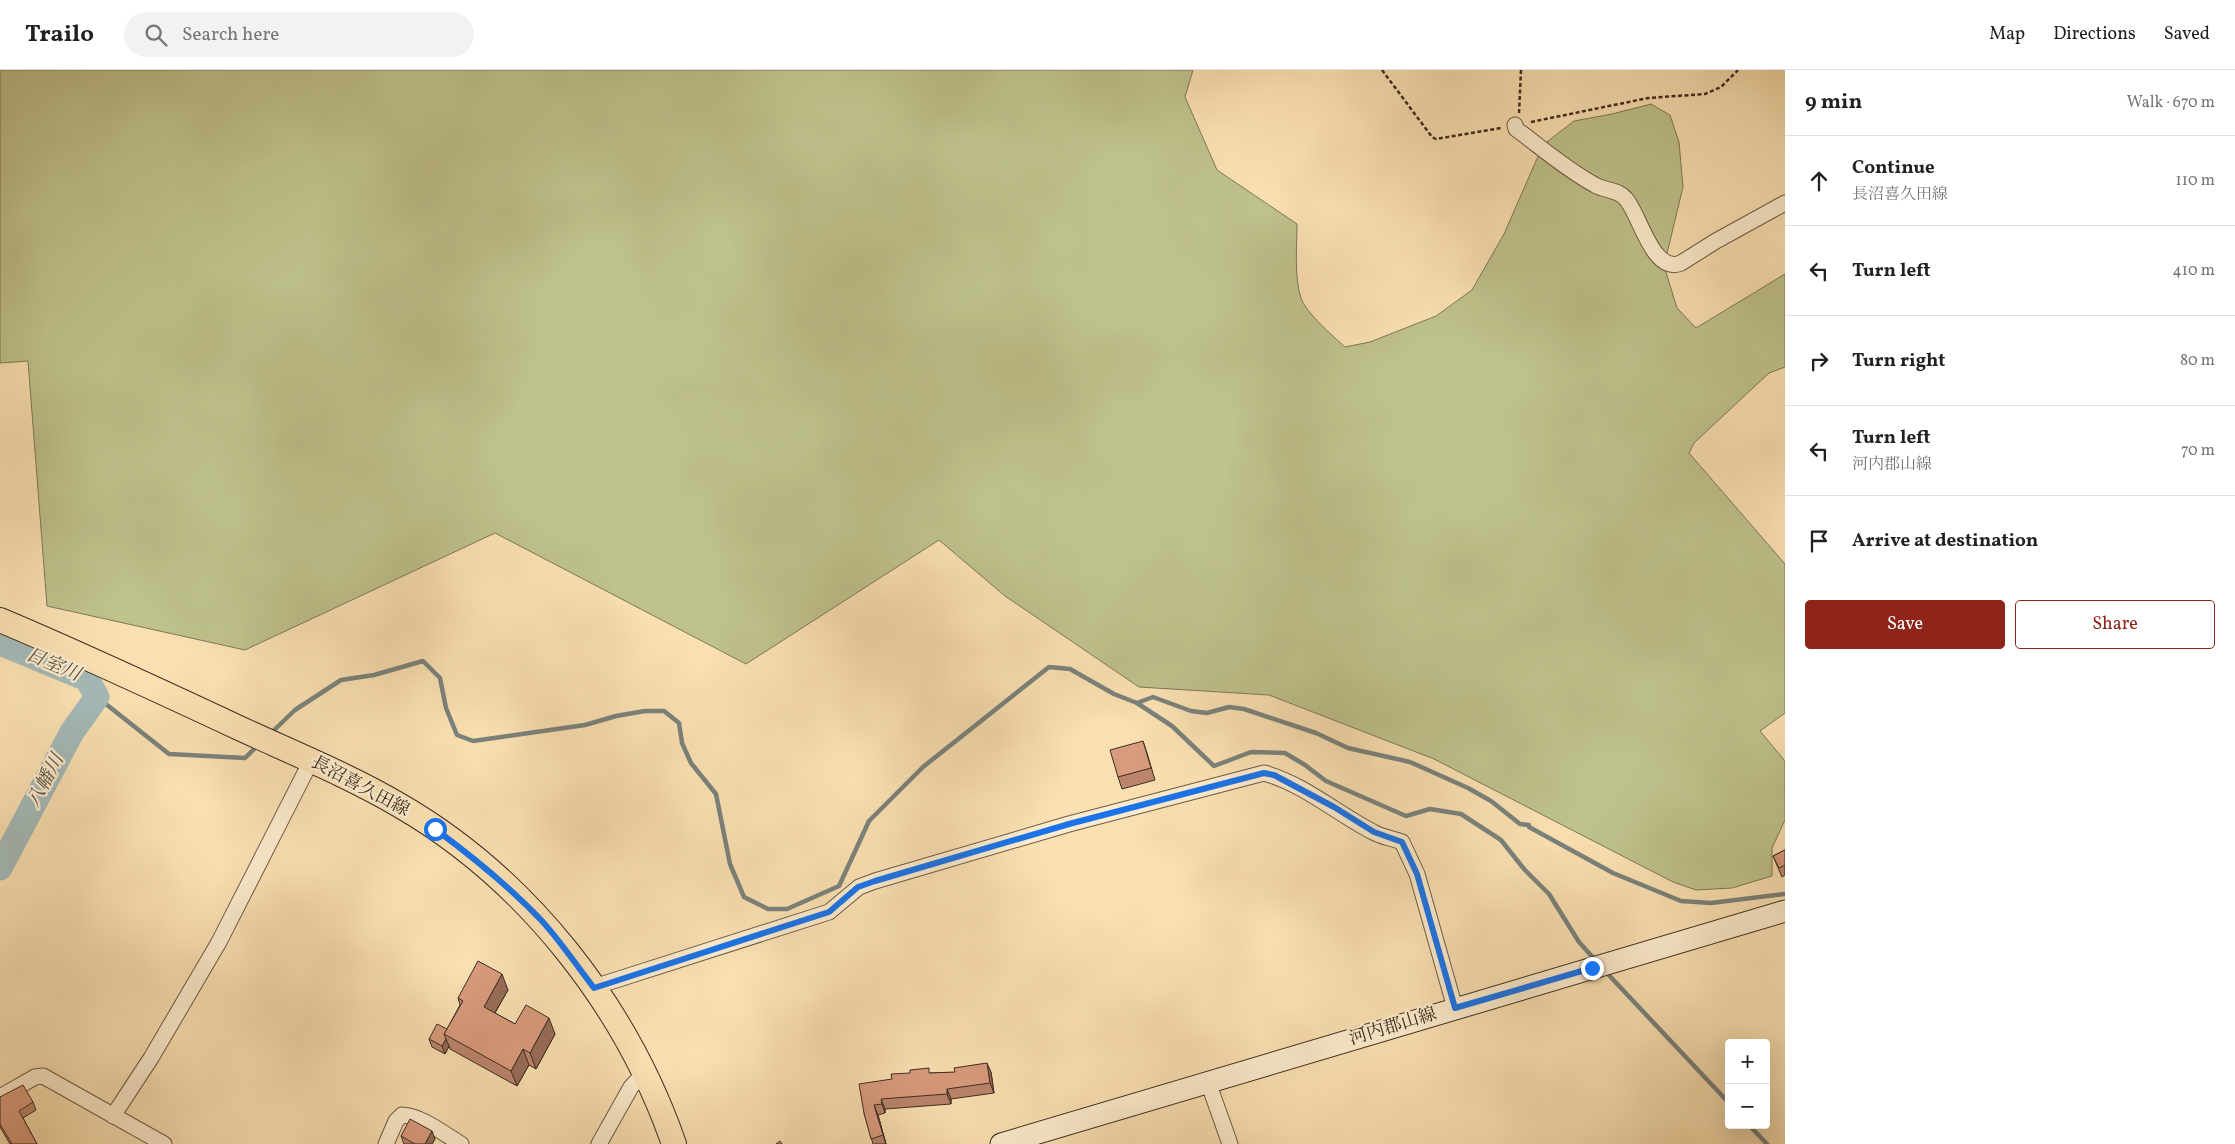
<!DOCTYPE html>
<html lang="en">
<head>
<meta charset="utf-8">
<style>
  :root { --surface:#fff; --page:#f2f2f2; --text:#202124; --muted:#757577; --line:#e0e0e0; --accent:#8f2418 }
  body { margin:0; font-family:Vollkorn,"Noto Serif JP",serif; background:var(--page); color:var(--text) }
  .controls { position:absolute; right:15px; bottom:15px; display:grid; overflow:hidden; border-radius:5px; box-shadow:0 5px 20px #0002 }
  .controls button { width:45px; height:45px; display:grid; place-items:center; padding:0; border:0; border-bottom:1px solid var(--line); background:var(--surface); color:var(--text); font:25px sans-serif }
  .stop { position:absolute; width:15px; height:15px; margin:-11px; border:4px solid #1a73e8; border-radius:50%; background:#fff }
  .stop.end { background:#1a73e8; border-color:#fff; box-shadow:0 1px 5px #0008 }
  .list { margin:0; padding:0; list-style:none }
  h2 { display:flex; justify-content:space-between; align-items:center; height:65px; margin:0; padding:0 20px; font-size:21px }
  h2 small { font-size:16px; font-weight:400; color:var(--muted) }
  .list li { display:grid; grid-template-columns:32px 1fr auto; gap:15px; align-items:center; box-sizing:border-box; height:90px; padding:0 20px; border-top:1px solid var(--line) }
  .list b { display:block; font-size:19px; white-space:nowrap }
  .list p { margin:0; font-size:16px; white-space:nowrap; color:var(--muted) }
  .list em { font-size:16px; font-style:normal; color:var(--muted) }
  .actions { display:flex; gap:10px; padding:15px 20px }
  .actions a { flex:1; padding:11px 0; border:1px solid var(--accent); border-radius:5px; text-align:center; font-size:18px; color:var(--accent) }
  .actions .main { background:var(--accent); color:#fff }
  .icon { flex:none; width:28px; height:28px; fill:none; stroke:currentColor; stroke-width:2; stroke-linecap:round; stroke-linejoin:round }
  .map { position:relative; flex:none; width:1785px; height:1074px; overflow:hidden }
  header { display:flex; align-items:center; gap:30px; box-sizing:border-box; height:70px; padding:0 25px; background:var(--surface); border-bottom:1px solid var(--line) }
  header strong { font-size:24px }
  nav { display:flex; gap:28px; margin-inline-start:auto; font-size:18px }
  .search { width:350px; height:45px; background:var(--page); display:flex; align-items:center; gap:12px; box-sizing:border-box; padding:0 18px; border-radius:28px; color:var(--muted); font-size:19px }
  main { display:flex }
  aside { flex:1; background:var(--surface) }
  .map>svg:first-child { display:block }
  .green { fill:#bfc28b; stroke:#7e7857 }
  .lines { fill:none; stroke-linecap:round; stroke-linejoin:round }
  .stream { stroke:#7a827c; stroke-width:4.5 }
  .river { stroke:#a4bab8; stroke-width:25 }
  .street-casing { stroke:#6c5a46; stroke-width:17 }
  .secondary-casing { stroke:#3c2d23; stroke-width:23 }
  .primary-casing { stroke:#3c2d23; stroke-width:26 }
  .path { stroke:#3c2d23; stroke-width:2.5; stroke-dasharray:4 2.5; stroke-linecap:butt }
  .street { stroke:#fcebcc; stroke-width:15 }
  .secondary { stroke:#fcebcc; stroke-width:21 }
  .primary { stroke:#fae0b1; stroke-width:24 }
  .wall { fill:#bb856c; stroke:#3c2d23 }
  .shaded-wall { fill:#986c58; stroke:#3c2d23 }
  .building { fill:#d99b7d; stroke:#3c2d23 }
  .route { stroke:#1a73e8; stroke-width:6 }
  .labels { text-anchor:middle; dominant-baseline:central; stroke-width:4.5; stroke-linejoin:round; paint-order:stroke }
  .street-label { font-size:18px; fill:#3c2d23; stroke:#fcebcc }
  .water-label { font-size:19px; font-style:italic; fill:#565048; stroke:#fcebcc }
</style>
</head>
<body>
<header>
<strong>Trailo</strong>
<div class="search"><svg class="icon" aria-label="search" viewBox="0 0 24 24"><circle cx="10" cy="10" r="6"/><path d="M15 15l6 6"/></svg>Search here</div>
<nav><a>Map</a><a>Directions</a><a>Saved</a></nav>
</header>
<main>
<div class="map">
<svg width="1785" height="1074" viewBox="0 0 1785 1074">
  <rect width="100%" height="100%" fill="#fae0b1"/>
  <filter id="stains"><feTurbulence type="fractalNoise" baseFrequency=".004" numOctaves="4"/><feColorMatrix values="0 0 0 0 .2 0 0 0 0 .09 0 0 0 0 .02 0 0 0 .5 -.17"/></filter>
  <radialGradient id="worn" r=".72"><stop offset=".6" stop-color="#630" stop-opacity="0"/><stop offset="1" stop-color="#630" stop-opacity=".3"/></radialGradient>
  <!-- green -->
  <path class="green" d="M 0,0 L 1193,0 L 1185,27 L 1217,100 L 1297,154 C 1297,176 1294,208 1301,228 C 1306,243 1333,266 1345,277 L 1370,272 L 1436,246 L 1472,220 L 1504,164 L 1543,75 L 1574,51 L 1612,44 L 1651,34 L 1670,45 L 1679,72 L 1683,117 L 1664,196 L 1677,238 L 1696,258 L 1785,204 L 1785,297 L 1769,303 L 1694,373 L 1689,383 L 1785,494 L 1785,643 L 1760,661 L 1785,691 L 1785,750 L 1772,778 L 1772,806 L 1732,818 L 1696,820 L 1673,812 L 1434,689 L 1269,625 L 1139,617 L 1005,526 L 939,470 L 746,594 L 495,463 L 245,580 L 47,536 L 28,291 L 0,293 Z"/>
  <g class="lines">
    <!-- stream -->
    <g class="stream">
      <path d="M 97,627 L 169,684 L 245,688 L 259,674"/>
      <path d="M 1137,633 L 1153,627 L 1191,641 L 1207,643 L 1229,637 L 1244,639 L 1316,663 L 1348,678 L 1410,692 L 1468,718 L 1491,731 L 1520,754 L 1529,755 L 1529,757 L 1613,803 L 1681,831 L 1711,833 L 1785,824"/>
      <path d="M 270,664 L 295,640 L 341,610 L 374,605 L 423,591 L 440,608 L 446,638 L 457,665 L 473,671 L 585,655 L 616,646 L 645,641 L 664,641 L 679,653 L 682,673 L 691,693 L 716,724 L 730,794 L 744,827 L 768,839 L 787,839 L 839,816 L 869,751 L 923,697 L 1049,597 L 1070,599 L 1114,624 L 1137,633 L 1172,656 L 1214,696 L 1251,682 L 1285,683 L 1305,695 L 1326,711 L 1406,746 L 1430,739 L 1461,744 L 1501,770 L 1524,799 L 1549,824 L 1579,872 L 1597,892"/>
      <path d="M 1605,901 L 1729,1033"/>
      <path d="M 1749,1055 L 1767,1074"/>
    </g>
    <!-- river -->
    <path class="river" d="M 0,573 L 87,609 L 97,627 L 72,662 L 0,798"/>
    <!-- street casing -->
    <g class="street-casing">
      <g id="street">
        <path d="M 1515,55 L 1516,59 C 1542,78 1567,100 1595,115 C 1605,121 1618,119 1626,129 C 1640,145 1653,205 1681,193 L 1716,171 L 1785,133"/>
        <path d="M 594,917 L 829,842 L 859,817 L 875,811 L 1069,754 L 1264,703 C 1304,714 1336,743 1373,762 C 1381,767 1392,768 1402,772 L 1417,804 L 1455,938"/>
        <path d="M 1208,1012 L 1230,1074"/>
        <path d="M 0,1027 L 35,1007 L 43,1006 L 164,1074"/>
        <path d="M 113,1046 L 151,988 L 219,872 L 311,691"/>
        <path d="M 386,1074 L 396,1051 L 402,1045 C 422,1046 444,1064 461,1074"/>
        <path d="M 599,1074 L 631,1017 L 643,1004"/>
      </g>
    </g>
    <!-- secondary casing -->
    <g class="secondary-casing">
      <path id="secondary" d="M 1001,1074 L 1785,841"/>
    </g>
    <!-- primary casing -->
    <g class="primary-casing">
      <path id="primary" d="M 0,550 C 81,584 160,621 239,658 C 293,683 348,705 399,735 C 527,809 626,936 674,1074"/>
    </g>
    <!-- path -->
    <g class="path">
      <path d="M 1382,0 L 1432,67 L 1436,69 L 1501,58"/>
      <path d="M 1519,43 L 1521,0"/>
      <path d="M 1531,52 L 1648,28 L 1705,24 L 1721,17 L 1738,0"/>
    </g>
    <!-- street -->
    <use href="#street" class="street"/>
    <!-- secondary -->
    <use href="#secondary" class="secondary"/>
    <!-- primary -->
    <use href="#primary" class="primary"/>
  </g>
  <!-- wall -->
  <g class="wall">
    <path d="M 1143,671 L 1147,683 L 1155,710 L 1122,719 L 1118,707 Z"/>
    <path d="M 1785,780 L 1785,805 L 1782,807 L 1773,786 Z"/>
    <path d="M 508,920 L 495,943 L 515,954 L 555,964 L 536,999 L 529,995 L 517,1016 L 450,979 L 449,976 L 445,984 L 432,977 L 429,969 L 447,959 L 460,935 L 458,928 Z"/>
    <path d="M 991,1002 L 994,1023 L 951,1029 L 951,1034 L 885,1039 L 885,1043 L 878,1045 L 886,1074 L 873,1074 L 864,1043 L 892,1009 L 931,1003 Z"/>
    <path d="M 0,1027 L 33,1032 L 36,1040 L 23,1048 L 37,1074 L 10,1074 L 0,1057 Z"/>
    <path d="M 401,1066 L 435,1069 L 432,1074 L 404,1074 Z"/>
  </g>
  <!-- shaded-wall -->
  <g class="shaded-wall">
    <path d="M 502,904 L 508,920 L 489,953 L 484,937 Z"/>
    <path d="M 549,948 L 555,964 L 536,999 L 530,983 Z"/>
    <path d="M 446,969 L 449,976 L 445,984 L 442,976 Z"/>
    <path d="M 523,979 L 529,995 L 517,1016 L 511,1001 Z"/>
    <path d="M 987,993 L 991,1002 L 994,1023 L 990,1013 Z"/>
    <path d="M 947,1019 L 951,1029 L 951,1034 L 947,1024 Z"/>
    <path d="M 881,1029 L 885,1039 L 885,1043 L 882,1034 Z"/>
    <path d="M 874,1035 L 878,1045 L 886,1074 L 883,1065 Z"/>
    <path d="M 432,1061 L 435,1069 L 432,1074 L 425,1074 Z"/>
  </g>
  <!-- building -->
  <g class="building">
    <path d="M 1143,671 L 1151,698 L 1118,707 L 1110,680 Z"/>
    <path d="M 1785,780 L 1785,795 L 1779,798 L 1773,786 Z"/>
    <path d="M 478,891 L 502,904 L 484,937 L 515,954 L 526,935 L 549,948 L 530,983 L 523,979 L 511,1001 L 444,964 L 463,931 L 458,928 Z"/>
    <path d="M 437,954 L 447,959 L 444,964 L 446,969 L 442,976 L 429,969 Z"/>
    <path d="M 987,993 L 990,1013 L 947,1019 L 947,1024 L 881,1029 L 882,1034 L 874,1035 L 883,1065 L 871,1069 L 864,1043 L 859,1014 L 892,1009 L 891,1004 L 910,1003 L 910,1000 L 929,998 L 929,1003 L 955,1002 L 954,998 Z"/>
    <path d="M 23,1015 L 33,1032 L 19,1041 L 37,1074 L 12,1074 L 0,1054 L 0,1027 Z"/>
    <path d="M 410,1049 L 432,1061 L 425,1074 L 415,1074 L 401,1066 Z"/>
    <path d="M 780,1071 L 782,1074 L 776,1074 Z"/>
  </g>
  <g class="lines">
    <!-- route -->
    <path class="route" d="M 435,759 C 473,787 509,816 542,851 C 561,872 577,896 594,918 L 829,842 L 858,817 L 875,811 L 1069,754 L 1264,703 L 1274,705 L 1334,737 L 1374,762 L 1402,772 L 1417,804 L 1455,938 L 1592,898"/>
  </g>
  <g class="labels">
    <!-- street labels -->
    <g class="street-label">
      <text transform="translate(360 717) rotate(28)">長沼喜久田線</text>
      <text transform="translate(1393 957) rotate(-17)">河内郡山線</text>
    </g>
    <!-- water labels -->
    <g class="water-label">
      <text transform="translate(53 595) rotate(23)">日室川</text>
      <text transform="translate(46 711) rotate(-62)">八幡川</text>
    </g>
  </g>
  <rect width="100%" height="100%" filter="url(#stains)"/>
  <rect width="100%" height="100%" fill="url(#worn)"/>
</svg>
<div class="controls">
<button>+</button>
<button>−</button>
</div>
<div class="stop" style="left:435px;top:759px"></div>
<div class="stop end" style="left:1592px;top:898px"></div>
</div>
<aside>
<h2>9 min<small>Walk · 670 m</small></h2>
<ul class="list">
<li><svg class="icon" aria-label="ahead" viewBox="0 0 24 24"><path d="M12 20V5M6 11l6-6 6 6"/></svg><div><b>Continue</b><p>長沼喜久田線</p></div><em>110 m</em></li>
<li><svg class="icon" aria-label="left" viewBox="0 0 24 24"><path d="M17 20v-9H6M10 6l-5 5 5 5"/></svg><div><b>Turn left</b></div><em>410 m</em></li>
<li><svg class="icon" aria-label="right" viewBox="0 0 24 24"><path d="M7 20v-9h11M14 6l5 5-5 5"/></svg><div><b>Turn right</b></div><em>80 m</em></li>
<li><svg class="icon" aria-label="left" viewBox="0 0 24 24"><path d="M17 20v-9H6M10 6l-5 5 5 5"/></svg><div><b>Turn left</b><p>河内郡山線</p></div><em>70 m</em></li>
<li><svg class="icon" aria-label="arrive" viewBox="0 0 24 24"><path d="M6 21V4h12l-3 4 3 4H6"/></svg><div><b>Arrive at destination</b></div></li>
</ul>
<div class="actions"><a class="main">Save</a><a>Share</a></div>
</aside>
</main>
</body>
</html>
